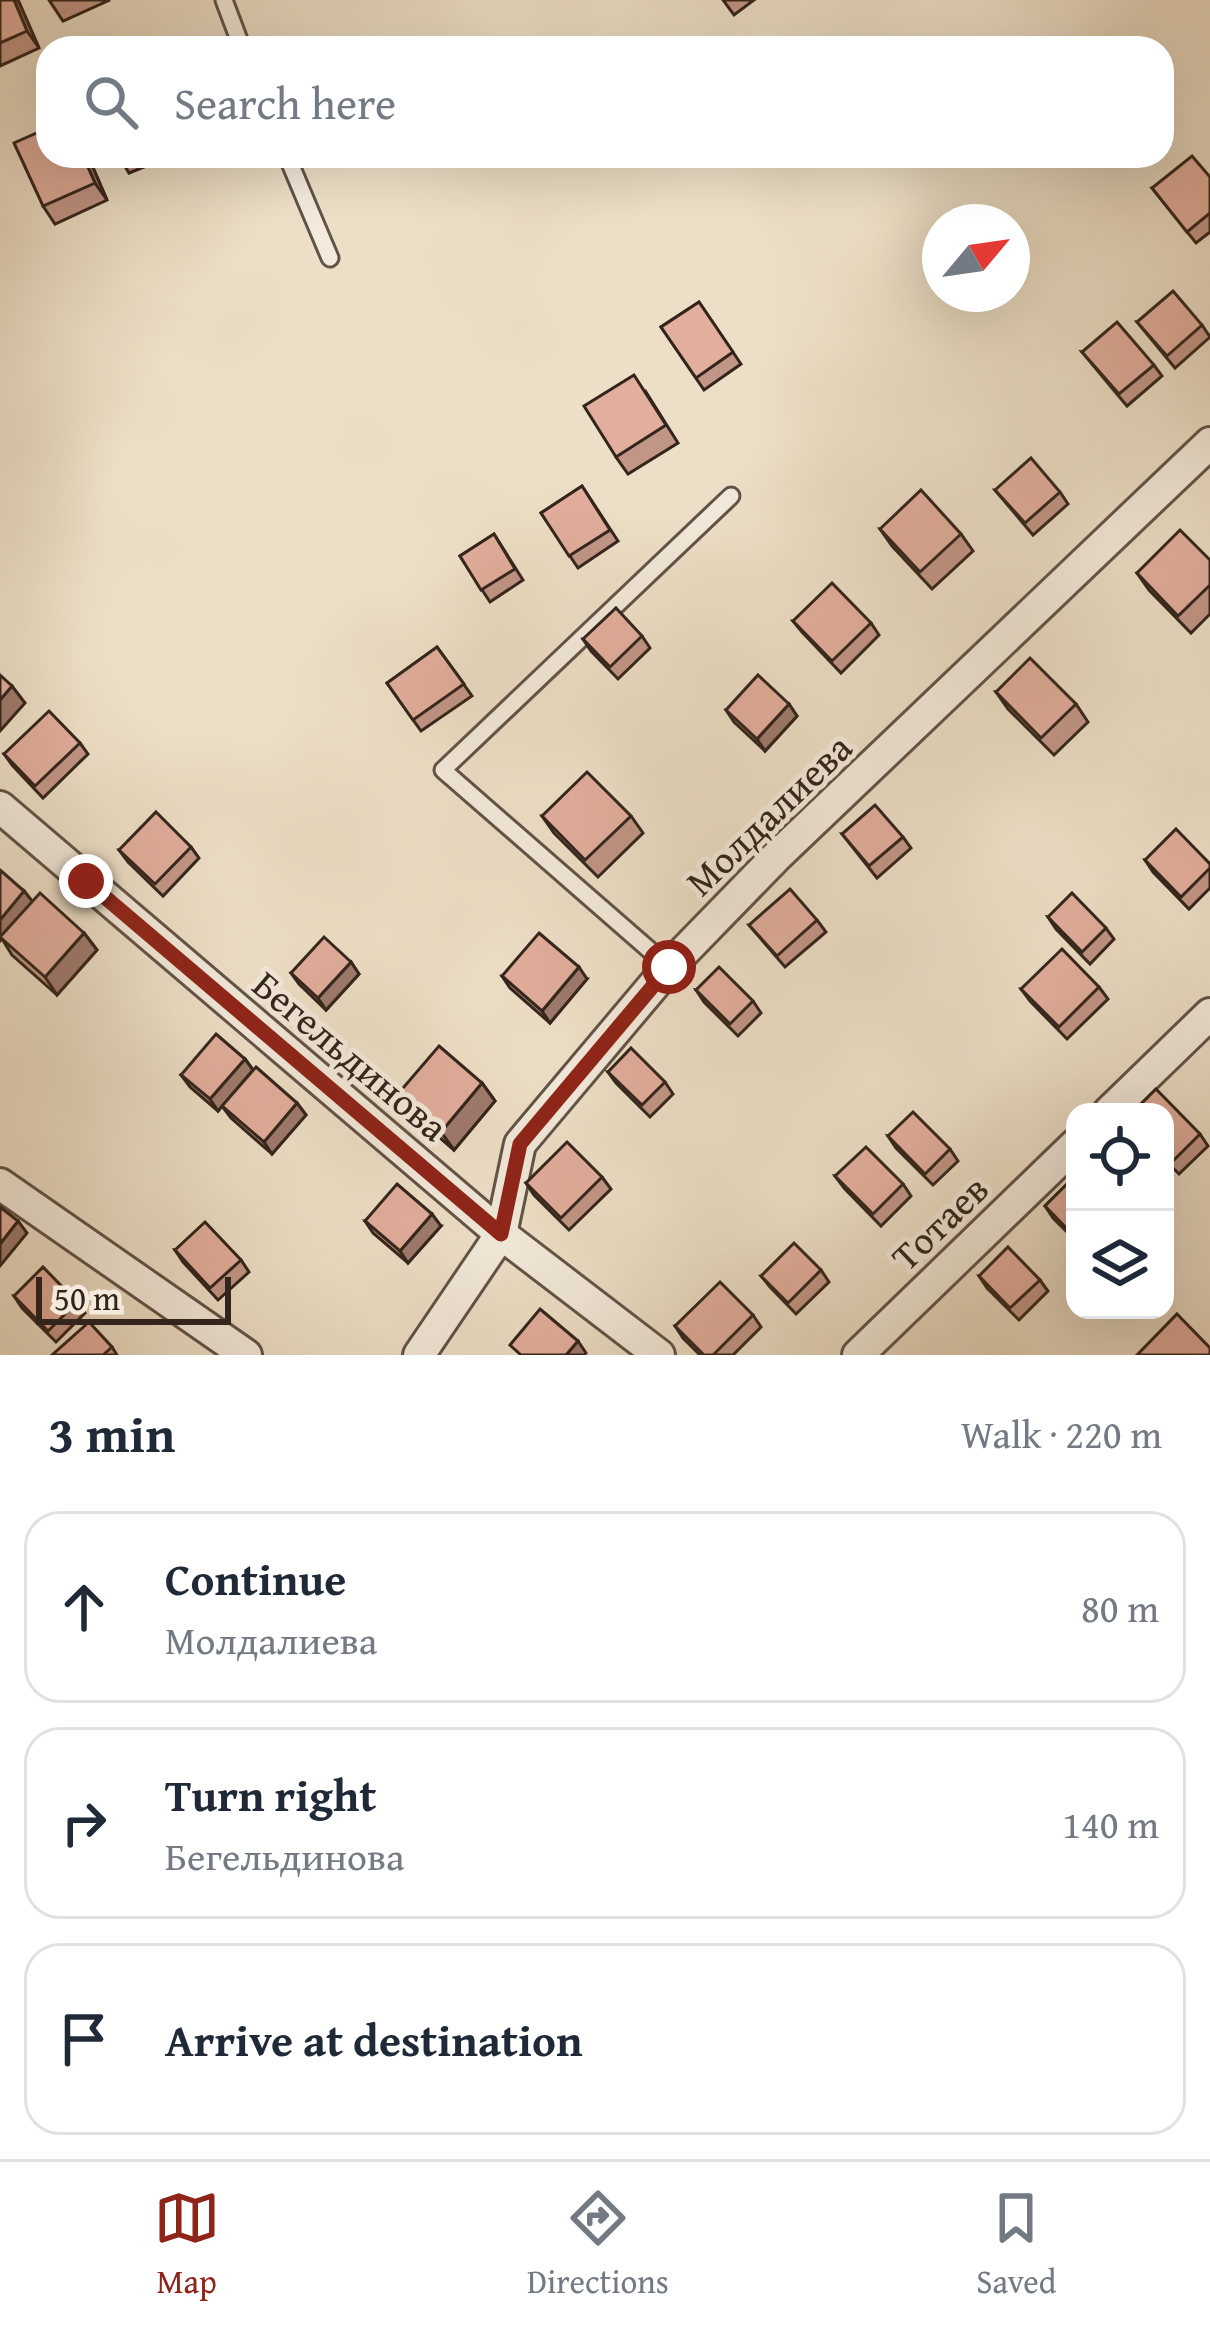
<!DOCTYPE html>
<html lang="en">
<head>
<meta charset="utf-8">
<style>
  :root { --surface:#fff; --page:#f6f6f7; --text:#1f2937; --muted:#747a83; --line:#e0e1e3; --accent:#8f2418 }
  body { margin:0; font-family:"Gentium Book Plus",serif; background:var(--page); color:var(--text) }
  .controls { position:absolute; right:36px; bottom:36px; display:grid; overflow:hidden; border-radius:24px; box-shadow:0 12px 48px #0002 }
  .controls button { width:108px; height:108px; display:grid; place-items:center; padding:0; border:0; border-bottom:3px solid var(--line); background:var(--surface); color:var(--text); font:60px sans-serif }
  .compass { position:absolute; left:922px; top:204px; width:108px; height:108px; border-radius:50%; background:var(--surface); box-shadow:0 12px 48px #0002; rotate:61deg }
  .scale { position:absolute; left:36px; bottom:30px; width:195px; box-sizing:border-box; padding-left:12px; border:6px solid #33241c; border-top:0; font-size:33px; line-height:42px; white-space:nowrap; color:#33241c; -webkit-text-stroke:9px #f3eadb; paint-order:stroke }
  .stop { position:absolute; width:36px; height:36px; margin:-27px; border:9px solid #8f2418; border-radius:50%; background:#fff }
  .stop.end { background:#8f2418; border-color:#fff; box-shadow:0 3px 12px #0008 }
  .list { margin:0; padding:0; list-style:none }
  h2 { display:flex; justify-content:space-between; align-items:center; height:156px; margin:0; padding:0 48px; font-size:51px }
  h2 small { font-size:39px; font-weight:400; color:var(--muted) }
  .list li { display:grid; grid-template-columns:78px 1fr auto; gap:36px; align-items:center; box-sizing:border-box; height:192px; margin:0 24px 24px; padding:0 24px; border:3px solid var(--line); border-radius:36px }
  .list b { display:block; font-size:45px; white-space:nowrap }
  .list p { margin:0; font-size:39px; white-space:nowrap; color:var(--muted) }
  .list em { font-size:39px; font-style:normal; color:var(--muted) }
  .icon { flex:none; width:66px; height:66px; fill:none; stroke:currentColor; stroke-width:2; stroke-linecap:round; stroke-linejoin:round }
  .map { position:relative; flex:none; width:1210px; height:1355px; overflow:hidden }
  .search { position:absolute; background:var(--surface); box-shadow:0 12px 48px #0002; left:36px; right:36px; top:36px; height:132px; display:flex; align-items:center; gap:30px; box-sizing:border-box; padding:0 42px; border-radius:36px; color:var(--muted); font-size:45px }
  .sheet { height:804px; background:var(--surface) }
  nav { display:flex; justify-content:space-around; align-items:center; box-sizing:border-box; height:168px; border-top:3px solid var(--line); background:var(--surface); font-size:33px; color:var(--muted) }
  nav a { display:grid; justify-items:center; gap:6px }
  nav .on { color:var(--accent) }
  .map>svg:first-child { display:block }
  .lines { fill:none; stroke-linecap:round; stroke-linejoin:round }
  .lane-casing { stroke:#625347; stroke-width:21 }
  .street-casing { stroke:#625347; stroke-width:36 }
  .lane { stroke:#f3eadb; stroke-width:15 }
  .street { stroke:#f3eadb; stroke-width:30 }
  .wall { fill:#c29687; stroke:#33241c; stroke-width:3 }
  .shaded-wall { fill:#9e7a6e; stroke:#33241c; stroke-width:3 }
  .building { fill:#e2ae9d; stroke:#33241c; stroke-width:3 }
  .route { stroke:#8f2418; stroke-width:15 }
  .labels { text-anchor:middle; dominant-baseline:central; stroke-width:10; stroke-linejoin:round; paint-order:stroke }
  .street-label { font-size:39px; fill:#33241c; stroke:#f3eadb }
</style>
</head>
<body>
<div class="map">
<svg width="1210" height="1355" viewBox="0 0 1210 1355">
  <rect width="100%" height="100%" fill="#eddfc7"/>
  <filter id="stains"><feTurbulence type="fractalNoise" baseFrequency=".00167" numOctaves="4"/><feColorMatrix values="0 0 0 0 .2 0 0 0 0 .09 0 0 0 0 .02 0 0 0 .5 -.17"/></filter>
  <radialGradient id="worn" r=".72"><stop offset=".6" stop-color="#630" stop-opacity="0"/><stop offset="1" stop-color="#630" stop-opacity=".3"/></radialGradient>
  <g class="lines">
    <!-- lane casing -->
    <g class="lane-casing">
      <g id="lane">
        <path d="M 224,0 L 242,48"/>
        <path d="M 287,156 L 330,258"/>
        <path d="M 669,967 L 443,770 L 731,496"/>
      </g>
    </g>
    <!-- street casing -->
    <g class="street-casing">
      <g id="street">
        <path d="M 0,807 L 501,1234 L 659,1355"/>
        <path d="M 1109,1112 L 1210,1014"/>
        <path d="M 0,1184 L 246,1355"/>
        <path d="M 419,1355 L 501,1234 L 520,1144 L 669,967 L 776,857 L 1210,443"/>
        <path d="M 858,1355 L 1075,1145"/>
      </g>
    </g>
    <!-- lane -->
    <use href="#lane" class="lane"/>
    <!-- street -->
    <use href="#street" class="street"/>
  </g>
  <!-- wall -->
  <g class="wall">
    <path d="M 0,0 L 18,0 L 39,48 L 0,66 Z"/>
    <path d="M 49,0 L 110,0 L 63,21 Z"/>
    <path d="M 723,0 L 754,0 L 734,15 Z"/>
    <path d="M 88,156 L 107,200 L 55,224 L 43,206 Z"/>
    <path d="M 119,156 L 171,156 L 129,173 Z"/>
    <path d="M 863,156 L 881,156 L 869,164 Z"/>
    <path d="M 1210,177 L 1210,232 L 1196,243 L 1152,188 Z"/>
    <path d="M 699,302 L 741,364 L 704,390 L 661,327 Z"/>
    <path d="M 1137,322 L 1202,325 L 1210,337 L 1175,368 Z"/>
    <path d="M 1082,352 L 1154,365 L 1162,376 L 1127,406 Z"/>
    <path d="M 646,392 L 678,443 L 628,474 L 616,457 Z"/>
    <path d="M 582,486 L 618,541 L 578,568 L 541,513 Z"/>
    <path d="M 995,490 L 1060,492 L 1068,504 L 1033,535 Z"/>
    <path d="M 880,529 L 961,534 L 973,551 L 932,589 L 892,546 Z"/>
    <path d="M 494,534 L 523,580 L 490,602 L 460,556 Z"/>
    <path d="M 1210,560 L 1210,614 L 1191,633 L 1149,590 L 1137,573 Z"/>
    <path d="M 793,621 L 871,623 L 879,635 L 841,673 L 802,632 Z"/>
    <path d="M 642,636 L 650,648 L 618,679 L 591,651 L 583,639 Z"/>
    <path d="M 437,647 L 472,696 L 421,731 L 387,683 Z"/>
    <path d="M 996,692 L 1076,704 L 1088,722 L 1054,755 L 1008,709 Z"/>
    <path d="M 789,704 L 797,716 L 765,751 L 734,722 L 726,710 Z"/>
    <path d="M 80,743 L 88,754 L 43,798 L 12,765 L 4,754 Z"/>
    <path d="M 542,816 L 631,816 L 643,833 L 598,877 L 554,833 Z"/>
    <path d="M 842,834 L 903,837 L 911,848 L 877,878 Z"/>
    <path d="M 191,847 L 199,858 L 163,896 L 128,862 L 119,850 Z"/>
    <path d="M 1145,860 L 1210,864 L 1210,888 L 1189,909 L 1153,872 Z"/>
    <path d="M 24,891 L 32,902 L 84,933 L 97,950 L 57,995 L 12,955 L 2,939 Z"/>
    <path d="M 1048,917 L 1106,928 L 1114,939 L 1090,964 L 1056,929 Z"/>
    <path d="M 817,920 L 826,932 L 785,967 L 749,925 Z"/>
    <path d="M 351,962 L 359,974 L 326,1010 L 299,984 L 291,973 Z"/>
    <path d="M 502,976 L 587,979 L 550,1023 L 510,988 Z"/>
    <path d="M 1099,987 L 1108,999 L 1067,1039 L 1030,1001 L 1021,989 Z"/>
    <path d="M 696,990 L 753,1001 L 761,1013 L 738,1036 L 704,1002 Z"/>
    <path d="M 245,1059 L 253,1070 L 297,1103 L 306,1115 L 272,1154 L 231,1118 L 222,1106 L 218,1111 L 190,1087 L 181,1075 Z"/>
    <path d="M 608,1072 L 665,1082 L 673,1094 L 650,1117 L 616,1083 Z"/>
    <path d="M 482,1083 L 495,1101 L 454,1150 L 410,1112 L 397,1095 Z"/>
    <path d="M 1165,1112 L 1200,1134 L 1208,1146 L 1179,1174 L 1165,1160 Z"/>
    <path d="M 888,1136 L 950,1149 L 958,1161 L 933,1185 L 896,1148 Z"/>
    <path d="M 835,1176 L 903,1184 L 911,1196 L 881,1226 L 844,1188 Z"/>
    <path d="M 1075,1176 L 1075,1240 L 1053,1218 L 1045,1206 Z"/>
    <path d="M 602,1177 L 611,1189 L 569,1230 L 534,1195 L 526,1183 Z"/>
    <path d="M 365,1221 L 441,1226 L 408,1263 L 373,1233 Z"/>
    <path d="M 175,1250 L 241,1260 L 249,1272 L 218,1300 L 183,1262 Z"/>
    <path d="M 821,1270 L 829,1282 L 796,1314 L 770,1287 L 761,1276 Z"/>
    <path d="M 979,1276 L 1040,1280 L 1048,1291 L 1019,1320 L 987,1288 Z"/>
    <path d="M 14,1296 L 77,1302 L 85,1313 L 56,1342 L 22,1308 Z"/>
    <path d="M 753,1315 L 761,1327 L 733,1355 L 700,1355 L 683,1338 L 675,1326 Z"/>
    <path d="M 112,1347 L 117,1355 L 52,1355 Z"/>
  </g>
  <!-- shaded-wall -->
  <g class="shaded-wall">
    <path d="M 14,0 L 18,0 L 39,48 L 27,31 Z"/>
    <path d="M 83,156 L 88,156 L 107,200 L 95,183 Z"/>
    <path d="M 12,686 L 25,703 L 0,731 L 0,700 Z"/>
    <path d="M 789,704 L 797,716 L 765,751 L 757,739 Z"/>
    <path d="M 24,891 L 33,902 L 0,941 L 0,920 Z"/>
    <path d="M 84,933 L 97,950 L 57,995 L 45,977 Z"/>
    <path d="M 351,962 L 359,974 L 326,1010 L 318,998 Z"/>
    <path d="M 579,967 L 587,979 L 550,1023 L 542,1011 Z"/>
    <path d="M 245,1059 L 253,1070 L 218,1111 L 210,1099 Z"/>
    <path d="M 482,1083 L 495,1101 L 454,1150 L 441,1132 Z"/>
    <path d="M 297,1103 L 306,1115 L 272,1154 L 264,1142 Z"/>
    <path d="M 432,1214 L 441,1226 L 408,1263 L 400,1251 Z"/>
    <path d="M 18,1221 L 27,1233 L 0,1266 L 0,1244 Z"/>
    <path d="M 578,1341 L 586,1353 L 584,1355 L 566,1355 Z"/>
  </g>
  <!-- building -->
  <g class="building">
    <path d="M 0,0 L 14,0 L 27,31 L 0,43 Z"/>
    <path d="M 48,128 L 48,156 L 83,156 L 95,183 L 43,206 L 14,143 Z"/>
    <path d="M 1192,156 L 1210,177 L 1210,213 L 1187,232 L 1152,188 Z"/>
    <path d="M 1173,291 L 1202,325 L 1167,356 L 1137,322 Z"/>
    <path d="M 699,302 L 733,352 L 696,378 L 661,327 Z"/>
    <path d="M 1117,322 L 1154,365 L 1119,394 L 1082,352 Z"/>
    <path d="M 634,375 L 666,425 L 616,457 L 584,406 Z"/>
    <path d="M 1031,458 L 1060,492 L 1025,523 L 995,490 Z"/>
    <path d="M 582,486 L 610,530 L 569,556 L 541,513 Z"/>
    <path d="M 921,490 L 961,534 L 920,572 L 880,529 Z"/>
    <path d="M 1180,530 L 1210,560 L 1210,585 L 1178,616 L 1137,573 Z"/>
    <path d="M 494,534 L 515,569 L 481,590 L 460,556 Z"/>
    <path d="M 832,583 L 871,623 L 832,661 L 793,621 Z"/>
    <path d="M 616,608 L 642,636 L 610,667 L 583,639 Z"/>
    <path d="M 437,647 L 464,684 L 413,720 L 387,683 Z"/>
    <path d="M 1030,658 L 1076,704 L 1041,738 L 996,692 Z"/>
    <path d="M 0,675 L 12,686 L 0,700 Z"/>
    <path d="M 758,675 L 789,704 L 757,739 L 726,710 Z"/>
    <path d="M 49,711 L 80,743 L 35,786 L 4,754 Z"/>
    <path d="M 587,772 L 631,816 L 585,860 L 542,816 Z"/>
    <path d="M 875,805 L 903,837 L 869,866 L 842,834 Z"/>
    <path d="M 156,812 L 191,847 L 155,884 L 119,850 Z"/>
    <path d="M 1176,829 L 1210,864 L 1210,868 L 1181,897 L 1145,860 Z"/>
    <path d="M 0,870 L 24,891 L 0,920 Z"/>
    <path d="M 790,889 L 817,920 L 777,956 L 749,925 Z"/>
    <path d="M 40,893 L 84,933 L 45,977 L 0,937 Z"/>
    <path d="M 1072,893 L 1106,928 L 1082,952 L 1048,917 Z"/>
    <path d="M 539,933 L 579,967 L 542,1011 L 502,976 Z"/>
    <path d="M 324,937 L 351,962 L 318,998 L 291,973 Z"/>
    <path d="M 1062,949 L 1099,987 L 1059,1027 L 1021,989 Z"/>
    <path d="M 719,967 L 753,1001 L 730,1024 L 696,990 Z"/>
    <path d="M 216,1034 L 245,1059 L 210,1099 L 181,1075 Z"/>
    <path d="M 439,1046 L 482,1083 L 441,1132 L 397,1095 Z"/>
    <path d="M 631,1048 L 665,1082 L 642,1105 L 608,1072 Z"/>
    <path d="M 256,1067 L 297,1103 L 264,1142 L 222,1106 Z"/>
    <path d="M 1156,1089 L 1200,1134 L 1171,1163 L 1165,1157 L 1165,1112 L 1133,1112 Z"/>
    <path d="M 913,1112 L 950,1149 L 925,1174 L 888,1136 Z"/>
    <path d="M 567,1142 L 602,1177 L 561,1218 L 526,1183 Z"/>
    <path d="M 866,1147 L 903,1184 L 873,1214 L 835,1176 Z"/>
    <path d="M 1075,1176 L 1075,1237 L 1045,1206 Z"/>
    <path d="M 397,1184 L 432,1214 L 400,1251 L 365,1221 Z"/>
    <path d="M 0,1207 L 18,1221 L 0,1244 Z"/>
    <path d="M 205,1222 L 241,1260 L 210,1288 L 175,1250 Z"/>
    <path d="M 794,1243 L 821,1270 L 788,1303 L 761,1276 Z"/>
    <path d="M 1008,1247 L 1040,1280 L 1010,1308 L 979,1276 Z"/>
    <path d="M 43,1267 L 77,1302 L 48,1331 L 14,1296 Z"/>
    <path d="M 720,1282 L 753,1315 L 713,1355 L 704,1355 L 675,1326 Z"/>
    <path d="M 540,1309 L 578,1341 L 566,1355 L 521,1355 L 510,1345 Z"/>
    <path d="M 1177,1314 L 1210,1348 L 1210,1355 L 1137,1355 Z"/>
    <path d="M 89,1322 L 112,1347 L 103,1355 L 52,1355 Z"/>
  </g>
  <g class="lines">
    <!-- route -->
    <path class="route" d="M 86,881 L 501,1234 L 520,1144 L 669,967"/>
  </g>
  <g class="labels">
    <!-- street labels -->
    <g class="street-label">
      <text transform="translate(768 814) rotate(-44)">Молдалиева</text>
      <text transform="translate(351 1055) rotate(40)">Бегельдинова</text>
      <text transform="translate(939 1222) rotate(-44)">Тотаев</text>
    </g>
  </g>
  <rect width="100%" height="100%" filter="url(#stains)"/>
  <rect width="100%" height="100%" fill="url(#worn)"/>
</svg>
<div class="controls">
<button><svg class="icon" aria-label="locate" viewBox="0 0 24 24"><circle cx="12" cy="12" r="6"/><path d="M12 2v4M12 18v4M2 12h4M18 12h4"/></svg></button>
<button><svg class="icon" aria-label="layers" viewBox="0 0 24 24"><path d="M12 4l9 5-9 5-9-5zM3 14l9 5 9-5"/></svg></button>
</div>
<svg class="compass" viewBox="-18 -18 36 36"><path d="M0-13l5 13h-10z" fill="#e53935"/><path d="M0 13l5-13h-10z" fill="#747a83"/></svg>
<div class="scale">50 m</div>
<div class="stop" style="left:669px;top:967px"></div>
<div class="stop end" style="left:86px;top:881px"></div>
<div class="search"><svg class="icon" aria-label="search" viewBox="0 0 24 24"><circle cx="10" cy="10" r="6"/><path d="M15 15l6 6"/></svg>Search here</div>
</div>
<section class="sheet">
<h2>3 min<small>Walk · 220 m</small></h2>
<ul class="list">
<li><svg class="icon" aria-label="ahead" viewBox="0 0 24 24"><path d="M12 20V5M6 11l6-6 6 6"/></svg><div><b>Continue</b><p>Молдалиева</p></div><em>80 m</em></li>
<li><svg class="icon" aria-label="right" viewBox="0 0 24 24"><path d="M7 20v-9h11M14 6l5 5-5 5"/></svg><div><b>Turn right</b><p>Бегельдинова</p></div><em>140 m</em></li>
<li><svg class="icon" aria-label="arrive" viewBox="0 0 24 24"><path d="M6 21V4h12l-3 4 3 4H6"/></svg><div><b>Arrive at destination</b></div></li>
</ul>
</section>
<nav>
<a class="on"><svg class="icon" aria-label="map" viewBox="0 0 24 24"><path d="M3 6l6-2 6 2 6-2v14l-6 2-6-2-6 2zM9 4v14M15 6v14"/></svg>Map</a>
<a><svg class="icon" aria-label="directions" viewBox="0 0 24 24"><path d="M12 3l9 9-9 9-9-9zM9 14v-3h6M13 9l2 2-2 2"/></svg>Directions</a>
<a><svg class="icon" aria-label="saved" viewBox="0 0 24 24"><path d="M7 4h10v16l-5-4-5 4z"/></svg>Saved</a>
</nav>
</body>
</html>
